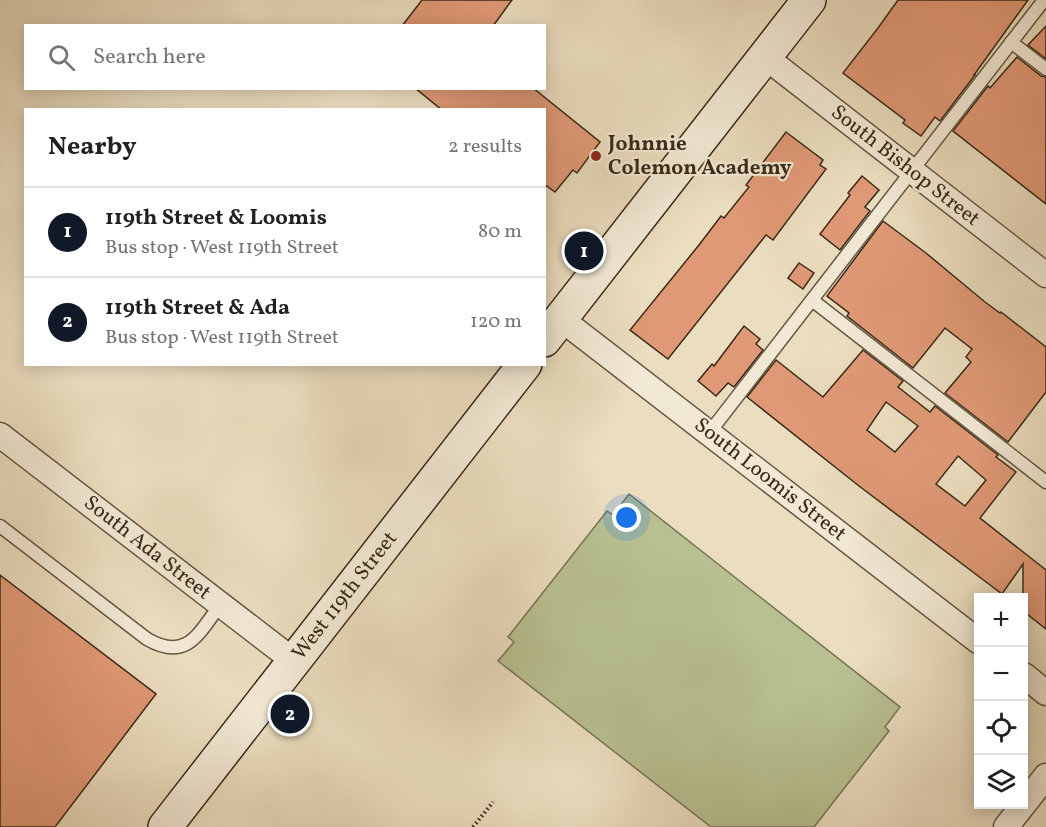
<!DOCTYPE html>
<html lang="en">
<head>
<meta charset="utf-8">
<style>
  :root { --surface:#fff; --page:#f2f2f2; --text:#202124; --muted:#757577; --line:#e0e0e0; --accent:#111827 }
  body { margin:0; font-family:Vollkorn,serif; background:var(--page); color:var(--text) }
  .controls { position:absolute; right:18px; bottom:18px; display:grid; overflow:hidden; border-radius:0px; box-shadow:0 3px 15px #0003 }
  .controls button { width:54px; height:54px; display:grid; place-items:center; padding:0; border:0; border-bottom:2px solid var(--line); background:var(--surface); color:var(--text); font:30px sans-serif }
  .you { position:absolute; left:627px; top:518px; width:21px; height:21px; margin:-15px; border:4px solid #fff; border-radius:50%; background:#1a73e8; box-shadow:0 0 0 9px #1a73e833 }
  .badge { display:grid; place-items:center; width:39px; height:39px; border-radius:50%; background:var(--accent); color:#fff; font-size:20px; font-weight:700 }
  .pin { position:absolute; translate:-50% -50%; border:3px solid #fff; box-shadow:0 2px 6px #0006 }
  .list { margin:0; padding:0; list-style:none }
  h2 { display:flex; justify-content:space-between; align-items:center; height:78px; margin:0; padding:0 24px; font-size:26px }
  h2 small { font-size:20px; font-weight:400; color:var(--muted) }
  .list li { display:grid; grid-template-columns:39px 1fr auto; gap:18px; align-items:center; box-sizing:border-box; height:90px; padding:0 24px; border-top:2px solid var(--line) }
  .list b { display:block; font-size:22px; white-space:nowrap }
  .list p { margin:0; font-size:20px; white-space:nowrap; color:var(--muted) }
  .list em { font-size:20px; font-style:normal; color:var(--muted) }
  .icon { flex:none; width:33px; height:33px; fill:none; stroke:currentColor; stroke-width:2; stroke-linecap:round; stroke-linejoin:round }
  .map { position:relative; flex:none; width:1046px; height:827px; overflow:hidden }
  .search { position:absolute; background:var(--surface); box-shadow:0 3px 15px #0003; left:24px; top:24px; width:522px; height:66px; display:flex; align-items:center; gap:15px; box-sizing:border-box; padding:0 21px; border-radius:0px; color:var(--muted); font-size:22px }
  .panel { position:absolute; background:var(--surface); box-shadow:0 3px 15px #0003; left:24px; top:108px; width:522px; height:258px; border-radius:0px }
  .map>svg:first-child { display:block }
  .green { fill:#b8c091; stroke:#787554; stroke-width:1.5 }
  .building { fill:#e09976; stroke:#392a18; stroke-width:1.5; fill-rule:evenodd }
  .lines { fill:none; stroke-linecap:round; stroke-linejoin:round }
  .lane-casing { stroke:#665742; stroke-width:15 }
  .street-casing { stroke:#665742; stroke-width:27 }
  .secondary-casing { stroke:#392a18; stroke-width:36 }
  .path { stroke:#392a18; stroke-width:4; stroke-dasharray:1.5 3; stroke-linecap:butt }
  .lane { stroke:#f2e9d5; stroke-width:12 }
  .street { stroke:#f2e9d5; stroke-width:24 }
  .secondary { stroke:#f2e9d5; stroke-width:33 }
  .poi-dot { fill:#8f2418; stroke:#f2e9d5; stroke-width:2 }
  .labels { text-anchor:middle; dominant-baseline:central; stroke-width:4.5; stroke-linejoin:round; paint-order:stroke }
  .poi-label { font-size:21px; font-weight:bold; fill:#392a18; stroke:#f2e9d5; text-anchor:start }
  .street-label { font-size:21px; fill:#392a18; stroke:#f2e9d5 }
</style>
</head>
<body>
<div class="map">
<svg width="1046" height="827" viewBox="0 0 1046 827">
  <rect width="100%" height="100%" fill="#ebddbf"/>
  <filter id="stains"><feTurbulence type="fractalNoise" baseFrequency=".00333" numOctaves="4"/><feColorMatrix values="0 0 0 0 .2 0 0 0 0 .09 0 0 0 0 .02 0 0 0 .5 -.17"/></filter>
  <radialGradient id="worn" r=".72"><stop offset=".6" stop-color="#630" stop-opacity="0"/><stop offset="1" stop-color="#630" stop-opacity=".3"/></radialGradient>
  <!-- green -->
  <path class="green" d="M 629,494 L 900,707 L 885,727 L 889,731 L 814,827 L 711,827 L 498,661 L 514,642 L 508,637 L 607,511 L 613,515 Z"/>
  <!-- building -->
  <g class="building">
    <path d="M 422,0 L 512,0 L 493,26 L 402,26 Z"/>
    <path d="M 898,0 L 1028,0 L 974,75 L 975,75 L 940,121 L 935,117 L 921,136 L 903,123 L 905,120 L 843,73 L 878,28 Z"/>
    <path d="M 1046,26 L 1046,59 L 1028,45 Z"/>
    <path d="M 1017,57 L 1041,76 L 1046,77 L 1046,204 L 953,131 L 988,86 L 990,88 Z"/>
    <path d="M 415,88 L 533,88 L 600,142 L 577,173 L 573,170 L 555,192 L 544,184 L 544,110 L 442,110 Z"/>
    <path d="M 786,132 L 823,160 L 820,165 L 826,169 L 773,240 L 766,235 L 668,359 L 630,330 L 699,245 L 721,216 L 724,218 L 749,187 L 746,185 Z"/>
    <path d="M 862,176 L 879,190 L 865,207 L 870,211 L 840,250 L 820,234 L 850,195 L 848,193 Z"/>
    <path d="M 883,221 L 926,253 L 985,302 L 1000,313 L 1001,312 L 1046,347 L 1046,392 L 1008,442 L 945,393 L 971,362 L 966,357 L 972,349 L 945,328 L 913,368 L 847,316 L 849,313 L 827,296 Z"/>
    <path d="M 799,263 L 814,273 L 803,289 L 788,278 Z"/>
    <path d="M 744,326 L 760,339 L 756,344 L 763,350 L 734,387 L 728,383 L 716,396 L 698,381 L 712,364 L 714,366 Z"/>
    <path d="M 863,350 L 903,381 L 898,387 L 930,412 L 935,406 L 998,455 L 996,457 L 1016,472 L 980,518 L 1046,570 L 1046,629 L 1023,611 L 1023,564 L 1002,594 L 859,486 L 747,397 L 776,360 L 823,397 ZM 886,402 L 918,426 L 895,452 L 867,430 ZM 958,456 L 986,480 L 965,506 L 936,484 Z"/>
    <path d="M 0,575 L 156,694 L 55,827 L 0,827 Z"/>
  </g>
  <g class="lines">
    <!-- lane casing -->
    <g class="lane-casing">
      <g id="lane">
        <path d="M 1011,42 L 1046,69"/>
        <path d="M 812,300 L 1046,482"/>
        <path d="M 709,433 L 1044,0"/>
        <path d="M 0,526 L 147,639 C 187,662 199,633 220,605"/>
      </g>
    </g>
    <!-- street casing -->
    <g class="street-casing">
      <g id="street">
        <path d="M 765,57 L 1046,275"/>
        <path d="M 561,319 L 978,641"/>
        <path d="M 0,435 L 294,661"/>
        <path d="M 1024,675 L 1046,693"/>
        <path d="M 1006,827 L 1046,776"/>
      </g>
    </g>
    <!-- secondary casing -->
    <g class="secondary-casing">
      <g id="secondary">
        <path d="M 544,340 L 809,0"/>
        <path d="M 165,827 L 525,364"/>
      </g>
    </g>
    <!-- path -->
    <path class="path" d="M 473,827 L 493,802"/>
    <!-- lane -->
    <use href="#lane" class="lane"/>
    <!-- street -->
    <use href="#street" class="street"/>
    <!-- secondary -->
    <use href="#secondary" class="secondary"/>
  </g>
  <!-- markers -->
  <circle class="poi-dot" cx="596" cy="156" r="6"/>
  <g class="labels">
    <!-- poi labels -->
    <g class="poi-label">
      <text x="608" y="144">Johnnie<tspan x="608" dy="24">Colemon Academy</tspan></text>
    </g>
    <!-- street labels -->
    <g class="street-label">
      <text transform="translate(905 166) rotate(38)">South Bishop Street</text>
      <text transform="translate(770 480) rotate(38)">South Loomis Street</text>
      <text transform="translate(147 548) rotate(38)">South Ada Street</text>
      <text transform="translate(345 596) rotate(-52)">West 119th Street</text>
    </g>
  </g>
  <rect width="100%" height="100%" filter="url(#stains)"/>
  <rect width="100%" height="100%" fill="url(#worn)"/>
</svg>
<div class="controls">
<button>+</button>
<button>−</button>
<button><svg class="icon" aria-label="locate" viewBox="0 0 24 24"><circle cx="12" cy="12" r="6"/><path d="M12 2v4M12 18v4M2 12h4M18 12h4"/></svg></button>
<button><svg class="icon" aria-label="layers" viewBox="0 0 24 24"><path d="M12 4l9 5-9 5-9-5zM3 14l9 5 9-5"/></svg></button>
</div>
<div class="you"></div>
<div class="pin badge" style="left:584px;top:251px">1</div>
<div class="pin badge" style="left:290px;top:714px">2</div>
<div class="search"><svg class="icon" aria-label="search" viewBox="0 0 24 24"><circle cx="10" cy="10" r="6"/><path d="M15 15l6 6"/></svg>Search here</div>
<section class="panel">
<h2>Nearby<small>2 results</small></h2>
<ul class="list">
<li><span class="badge">1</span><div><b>119th Street &amp; Loomis</b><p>Bus stop · West 119th Street</p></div><em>80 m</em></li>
<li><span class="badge">2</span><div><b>119th Street &amp; Ada</b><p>Bus stop · West 119th Street</p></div><em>120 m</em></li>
</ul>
</section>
</div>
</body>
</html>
